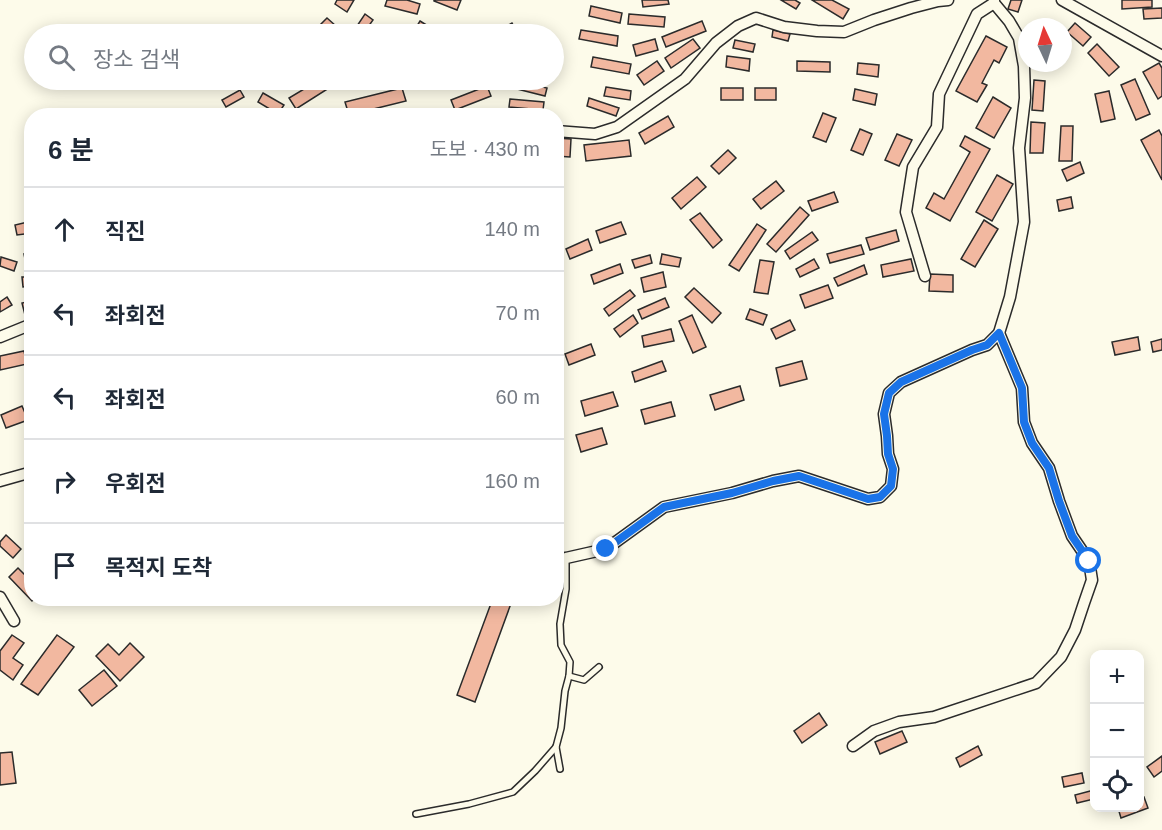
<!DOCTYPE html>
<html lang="ko">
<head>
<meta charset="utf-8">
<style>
  :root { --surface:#fff; --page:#f6f6f7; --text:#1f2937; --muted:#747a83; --line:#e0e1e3 }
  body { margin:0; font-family:Helvetica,"Noto Sans KR",sans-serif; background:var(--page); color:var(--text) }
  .controls { position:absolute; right:18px; bottom:18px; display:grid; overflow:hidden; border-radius:12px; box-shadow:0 3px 15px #0003 }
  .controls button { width:54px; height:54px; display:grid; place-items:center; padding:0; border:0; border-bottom:2px solid var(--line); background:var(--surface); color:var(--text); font:30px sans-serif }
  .compass { position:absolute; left:1018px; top:18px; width:54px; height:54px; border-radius:50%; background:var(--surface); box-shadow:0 3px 15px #0003; rotate:356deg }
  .stop { position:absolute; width:18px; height:18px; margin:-14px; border:4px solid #1a73e8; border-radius:50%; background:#fff }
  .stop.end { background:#1a73e8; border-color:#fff; box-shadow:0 2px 6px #0008 }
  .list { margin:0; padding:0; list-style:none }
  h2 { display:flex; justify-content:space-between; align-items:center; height:78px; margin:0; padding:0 24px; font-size:26px }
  h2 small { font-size:20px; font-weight:400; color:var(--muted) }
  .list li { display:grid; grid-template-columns:39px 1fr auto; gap:18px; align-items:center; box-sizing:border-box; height:84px; padding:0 24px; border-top:2px solid var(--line) }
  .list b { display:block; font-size:22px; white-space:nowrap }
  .list em { font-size:20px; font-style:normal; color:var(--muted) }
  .icon { flex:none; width:33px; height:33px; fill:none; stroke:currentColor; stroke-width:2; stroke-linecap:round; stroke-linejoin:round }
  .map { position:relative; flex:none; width:1162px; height:830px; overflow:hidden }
  .search { position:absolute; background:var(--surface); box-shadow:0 3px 15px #0003; left:24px; top:24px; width:540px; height:66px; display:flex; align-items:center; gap:15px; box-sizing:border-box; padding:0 21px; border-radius:33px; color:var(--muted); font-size:22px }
  .panel { position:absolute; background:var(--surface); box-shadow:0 3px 15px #0003; left:24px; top:108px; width:540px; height:498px; border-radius:24px }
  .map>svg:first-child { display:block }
  .building { fill:#f2b8a0; stroke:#2b2b2b; stroke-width:1.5 }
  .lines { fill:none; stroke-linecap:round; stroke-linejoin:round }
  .service-casing { stroke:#2b2b2b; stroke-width:8 }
  .minor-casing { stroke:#2b2b2b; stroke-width:13 }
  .service { stroke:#fdfbea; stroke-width:5 }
  .minor { stroke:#fdfbea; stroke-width:10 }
  .route { stroke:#1a73e8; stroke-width:8 }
</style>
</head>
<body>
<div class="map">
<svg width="1162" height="830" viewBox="0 0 1162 830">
  <rect width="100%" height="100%" fill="#fdfbea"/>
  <!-- building -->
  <g class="building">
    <path d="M 337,0 L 354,0 L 347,12 L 335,4 Z"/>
    <path d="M 387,0 L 407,0 L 420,4 L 417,14 L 385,6 Z"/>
    <path d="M 434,0 L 461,0 L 457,10 L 434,1 Z"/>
    <path d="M 642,0 L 668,0 L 669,4 L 643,7 Z"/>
    <path d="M 781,0 L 795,0 L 800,3 L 796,9 Z"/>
    <path d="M 812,0 L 832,0 L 849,9 L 843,19 Z"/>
    <path d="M 1011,0 L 1022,0 L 1018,12 L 1008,9 Z"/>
    <path d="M 1122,0 L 1152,0 L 1152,7 L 1122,9 Z"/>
    <path d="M 591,6 L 622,13 L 620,23 L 589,16 Z"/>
    <path d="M 1162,8 L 1162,18 L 1144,19 L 1143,9 Z"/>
    <path d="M 365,14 L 373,20 L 363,34 L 357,34 L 353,32 Z"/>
    <path d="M 629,14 L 665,17 L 664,27 L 628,24 Z"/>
    <path d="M 327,18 L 336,26 L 329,34 L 311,34 Z"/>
    <path d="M 420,21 L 441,34 L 421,34 L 414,31 Z"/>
    <path d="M 702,21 L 706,31 L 666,47 L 662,37 Z"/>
    <path d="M 512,23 L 516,30 L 509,34 L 497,34 L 496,32 Z"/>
    <path d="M 1075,23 L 1091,37 L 1083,46 L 1067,32 Z"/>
    <path d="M 581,30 L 618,36 L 617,46 L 579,39 Z"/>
    <path d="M 773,30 L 790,34 L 788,41 L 772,37 Z"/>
    <path d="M 986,36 L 1007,47 L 999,63 L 994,60 L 982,83 L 987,85 L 977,102 L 956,91 Z"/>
    <path d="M 655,39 L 658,50 L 636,56 L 633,45 Z"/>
    <path d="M 693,39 L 700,48 L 671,68 L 665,58 Z"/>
    <path d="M 735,40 L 755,44 L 753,52 L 733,48 Z"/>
    <path d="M 1097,44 L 1119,67 L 1109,76 L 1088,53 Z"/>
    <path d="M 727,56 L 750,59 L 749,71 L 726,67 Z"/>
    <path d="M 593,57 L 631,64 L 629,74 L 591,67 Z"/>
    <path d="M 657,61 L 664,71 L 644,85 L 637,75 Z"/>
    <path d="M 797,61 L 830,62 L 830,72 L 797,71 Z"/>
    <path d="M 858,63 L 879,65 L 878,77 L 857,74 Z"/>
    <path d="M 1159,63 L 1162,68 L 1162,96 L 1158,99 L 1143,72 Z"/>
    <path d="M 1135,79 L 1150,114 L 1136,120 L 1121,85 Z"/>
    <path d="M 319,80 L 324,80 L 329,88 L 296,109 L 289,98 Z"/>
    <path d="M 511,80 L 547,88 L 545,96 L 509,87 Z"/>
    <path d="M 1034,80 L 1045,81 L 1043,111 L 1032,110 Z"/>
    <path d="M 487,86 L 491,96 L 455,110 L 451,100 Z"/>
    <path d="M 606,87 L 631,91 L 630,100 L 604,96 Z"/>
    <path d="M 402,88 L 406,101 L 349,115 L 345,102 Z"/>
    <rect x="721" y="88" width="22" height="12"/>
    <rect x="755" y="88" width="21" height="12"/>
    <path d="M 855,89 L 877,94 L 875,105 L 853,100 Z"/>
    <path d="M 240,90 L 244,97 L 226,107 L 222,100 Z"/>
    <path d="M 1109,91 L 1115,119 L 1101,122 L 1095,94 Z"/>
    <path d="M 263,93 L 284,105 L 278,114 L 258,102 Z"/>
    <path d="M 993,97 L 1011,108 L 994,138 L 976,128 Z"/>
    <path d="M 589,98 L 619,108 L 616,116 L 587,106 Z"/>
    <path d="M 510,99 L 544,102 L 543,110 L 509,107 Z"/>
    <path d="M 184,109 L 208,116 L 182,116 Z"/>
    <path d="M 823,113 L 836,118 L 826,142 L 813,137 Z"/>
    <path d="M 668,116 L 674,127 L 645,144 L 639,133 Z"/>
    <path d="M 1031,122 L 1045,123 L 1043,153 L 1030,153 Z"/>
    <path d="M 1061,126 L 1073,126 L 1072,161 L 1059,161 Z"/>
    <path d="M 860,129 L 872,134 L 863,155 L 851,150 Z"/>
    <path d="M 1159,130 L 1162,136 L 1162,180 L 1141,140 Z"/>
    <path d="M 897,134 L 912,140 L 899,166 L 885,160 Z"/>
    <path d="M 965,136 L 990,149 L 950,221 L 926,208 L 934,193 L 944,199 L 970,152 L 960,146 Z"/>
    <path d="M 556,138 L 571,139 L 570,157 L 556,156 Z"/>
    <path d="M 629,140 L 631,156 L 586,161 L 584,145 Z"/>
    <path d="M 728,150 L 736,158 L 719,174 L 711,166 Z"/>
    <path d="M 1080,162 L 1084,173 L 1067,181 L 1062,170 Z"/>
    <path d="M 997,175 L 1013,184 L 992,221 L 976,212 Z"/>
    <path d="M 697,177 L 706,187 L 681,209 L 672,198 Z"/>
    <path d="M 776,181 L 784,191 L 761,209 L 753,199 Z"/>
    <path d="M 834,192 L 838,202 L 812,211 L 808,201 Z"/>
    <path d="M 1071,197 L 1073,208 L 1059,211 L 1057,200 Z"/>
    <path d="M 800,207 L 809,215 L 776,252 L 767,244 Z"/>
    <path d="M 700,213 L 722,240 L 713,248 L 690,220 Z"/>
    <path d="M 984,220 L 998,229 L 975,267 L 961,259 Z"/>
    <path d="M 32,221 L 32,233 L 17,235 L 15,225 Z"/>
    <path d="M 621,222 L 626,234 L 600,243 L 596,231 Z"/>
    <path d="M 757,224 L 766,230 L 739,271 L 729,265 Z"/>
    <path d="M 896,230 L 899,241 L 870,250 L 866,238 Z"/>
    <path d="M 812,232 L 818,240 L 790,259 L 785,251 Z"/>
    <path d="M 588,239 L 592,250 L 570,259 L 566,249 Z"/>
    <path d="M 861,245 L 864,254 L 830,263 L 827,254 Z"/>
    <path d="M 32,253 L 32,263 L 26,264 L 24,254 Z"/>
    <path d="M 662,254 L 681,258 L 679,267 L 660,264 Z"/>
    <path d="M 650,255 L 652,263 L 635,268 L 632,260 Z"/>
    <path d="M 1,257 L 17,262 L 14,271 L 0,266 Z"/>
    <path d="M 814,259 L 819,268 L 800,277 L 796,269 Z"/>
    <path d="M 911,259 L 914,271 L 883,277 L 881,265 Z"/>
    <path d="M 760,260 L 774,262 L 768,294 L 754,292 Z"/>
    <path d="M 620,264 L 623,273 L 594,284 L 591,275 Z"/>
    <path d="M 864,265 L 867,274 L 838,286 L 834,278 Z"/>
    <path d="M 663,272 L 666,287 L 644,292 L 641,278 Z"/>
    <path d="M 930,274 L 953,275 L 953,292 L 929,291 Z"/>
    <path d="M 22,277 L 32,277 L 32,286 L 23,287 Z"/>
    <path d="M 828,285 L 833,298 L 805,308 L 800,295 Z"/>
    <path d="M 694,288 L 721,313 L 712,323 L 685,297 Z"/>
    <path d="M 630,290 L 635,296 L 609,316 L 604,309 Z"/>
    <path d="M 7,297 L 12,305 L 0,312 L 0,302 Z"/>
    <path d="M 665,298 L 669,307 L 642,319 L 638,310 Z"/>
    <path d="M 32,301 L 32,314 L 25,315 L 22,303 Z"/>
    <path d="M 750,309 L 767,315 L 763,325 L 746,319 Z"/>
    <path d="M 633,315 L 638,323 L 620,337 L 614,329 Z"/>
    <path d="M 692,315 L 706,347 L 693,353 L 679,321 Z"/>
    <path d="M 790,320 L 795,330 L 776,339 L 771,329 Z"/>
    <path d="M 671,329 L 674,341 L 644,347 L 642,336 Z"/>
    <path d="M 1138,337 L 1140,350 L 1115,355 L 1112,342 Z"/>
    <path d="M 1162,339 L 1162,350 L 1153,352 L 1151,342 Z"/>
    <path d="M 591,344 L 595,355 L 569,365 L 565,354 Z"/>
    <path d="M 24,351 L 27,364 L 0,370 L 0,356 Z"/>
    <path d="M 662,361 L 666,371 L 635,382 L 632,372 Z"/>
    <path d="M 802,361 L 807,379 L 780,386 L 776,368 Z"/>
    <path d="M 740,386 L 744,400 L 715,410 L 710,395 Z"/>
    <path d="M 613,392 L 618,406 L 585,416 L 581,401 Z"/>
    <path d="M 671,402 L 675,416 L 645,424 L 641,410 Z"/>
    <path d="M 22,406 L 28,420 L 6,428 L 1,415 Z"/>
    <path d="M 602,428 L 607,444 L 581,452 L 576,435 Z"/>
    <path d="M 6,535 L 21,549 L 13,558 L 0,546 L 0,542 Z"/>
    <path d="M 18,568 L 32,582 L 32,598 L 35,598 L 32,601 L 9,577 Z"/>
    <path d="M 493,598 L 513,598 L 475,702 L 457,695 Z"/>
    <path d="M 12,635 L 24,643 L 13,658 L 23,665 L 13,680 L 0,670 L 0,651 Z"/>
    <path d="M 57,635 L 74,647 L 38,695 L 21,684 Z"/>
    <path d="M 130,643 L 144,657 L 120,681 L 96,656 L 108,644 L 119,655 Z"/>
    <path d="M 104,670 L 117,686 L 92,706 L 79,690 Z"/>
    <path d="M 819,713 L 827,725 L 802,743 L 794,731 Z"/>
    <path d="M 902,731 L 907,742 L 880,754 L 875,742 Z"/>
    <path d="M 978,746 L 982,755 L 960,767 L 956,758 Z"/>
    <path d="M 12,752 L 16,783 L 0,785 L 0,753 Z"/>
    <path d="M 1162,756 L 1162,771 L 1154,777 L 1147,767 Z"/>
    <path d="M 1082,773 L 1084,783 L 1064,787 L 1062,777 Z"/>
    <path d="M 1094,790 L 1094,799 L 1077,803 L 1075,795 Z"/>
    <path d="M 1144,797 L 1148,808 L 1121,818 L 1118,808 L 1140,808 L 1140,799 Z"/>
  </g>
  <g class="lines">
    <!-- service casing -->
    <g class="service-casing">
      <g id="service">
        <path d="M 569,676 L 584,680 L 599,667"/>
        <path d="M 556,747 L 560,769"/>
        <path d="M 416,814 L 469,804 L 513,792 L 535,771 L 556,747 L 561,728 L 565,691 L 569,676 L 570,662 L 561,645 L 560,624 L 566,589 L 566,558"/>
      </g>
    </g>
    <!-- minor casing -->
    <g class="minor-casing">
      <g id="minor">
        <path d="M 1062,0 L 1162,56"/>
        <path d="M 556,131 L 595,134 L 617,127 L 685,79 L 716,43 L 738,26 L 756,18 L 784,27 L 817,31 L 844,32 L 874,20 L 911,8 L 938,1 L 948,0"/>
        <path d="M 925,276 L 906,212 L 913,167 L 937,127 L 939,94 L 977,14 L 994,3"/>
        <path d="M 0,337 L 32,324"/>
        <path d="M 0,481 L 32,472"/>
        <path d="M 556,559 L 566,558 L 606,549 L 664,507 L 732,493 L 773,481 L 799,476 L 868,499 L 880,497 L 891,486 L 893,469 L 888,454 L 887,436 L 884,414 L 889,393 L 901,382 L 972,350 L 987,345 L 999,333 L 1010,297 L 1024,222 L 1019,148 L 1025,98 L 1024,66 L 1019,38 L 1009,21 L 994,3 L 994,0"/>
        <path d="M 0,597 L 14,621"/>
        <path d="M 853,746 L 874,731 L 899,722 L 934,717 L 1036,683 L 1061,657 L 1075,630 L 1084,603 L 1092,580 L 1089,561 L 1072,536 L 1059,501 L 1049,468 L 1032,443 L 1024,422 L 1022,388 L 999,333"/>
      </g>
    </g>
    <!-- service -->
    <use href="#service" class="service"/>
    <!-- minor -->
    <use href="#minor" class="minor"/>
  </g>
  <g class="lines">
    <!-- route -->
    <path class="route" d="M 606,549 L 664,507 L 732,493 L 773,481 L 799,476 L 868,499 L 880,497 L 891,486 L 893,469 L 888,454 L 887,436 L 884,414 L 889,393 L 901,382 L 972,350 L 987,345 L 999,333 L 1022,388 L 1024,422 L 1032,443 L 1049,468 L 1059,501 L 1072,536 L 1089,561"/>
  </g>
</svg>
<div class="controls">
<button>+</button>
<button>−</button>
<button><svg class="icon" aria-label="locate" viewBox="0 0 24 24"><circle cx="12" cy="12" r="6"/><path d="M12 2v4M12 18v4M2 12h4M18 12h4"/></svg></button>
</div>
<svg class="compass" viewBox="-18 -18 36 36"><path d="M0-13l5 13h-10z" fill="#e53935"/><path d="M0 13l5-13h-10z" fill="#747a83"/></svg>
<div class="stop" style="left:1089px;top:561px"></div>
<div class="stop end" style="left:606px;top:549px"></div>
<div class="search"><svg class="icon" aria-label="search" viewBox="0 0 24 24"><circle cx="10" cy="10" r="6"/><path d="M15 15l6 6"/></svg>장소 검색</div>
<section class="panel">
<h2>6 분<small>도보 · 430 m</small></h2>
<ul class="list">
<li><svg class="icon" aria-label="ahead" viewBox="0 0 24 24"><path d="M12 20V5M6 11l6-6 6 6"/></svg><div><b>직진</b></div><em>140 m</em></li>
<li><svg class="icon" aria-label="left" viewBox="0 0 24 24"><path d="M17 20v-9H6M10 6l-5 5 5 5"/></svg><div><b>좌회전</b></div><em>70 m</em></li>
<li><svg class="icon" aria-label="left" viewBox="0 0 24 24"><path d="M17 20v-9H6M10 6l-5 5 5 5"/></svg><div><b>좌회전</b></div><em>60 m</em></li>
<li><svg class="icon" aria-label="right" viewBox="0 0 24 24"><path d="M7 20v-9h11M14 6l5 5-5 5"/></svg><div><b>우회전</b></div><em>160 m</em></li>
<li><svg class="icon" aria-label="arrive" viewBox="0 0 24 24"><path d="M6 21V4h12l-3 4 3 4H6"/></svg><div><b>목적지 도착</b></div></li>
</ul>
</section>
</div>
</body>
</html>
